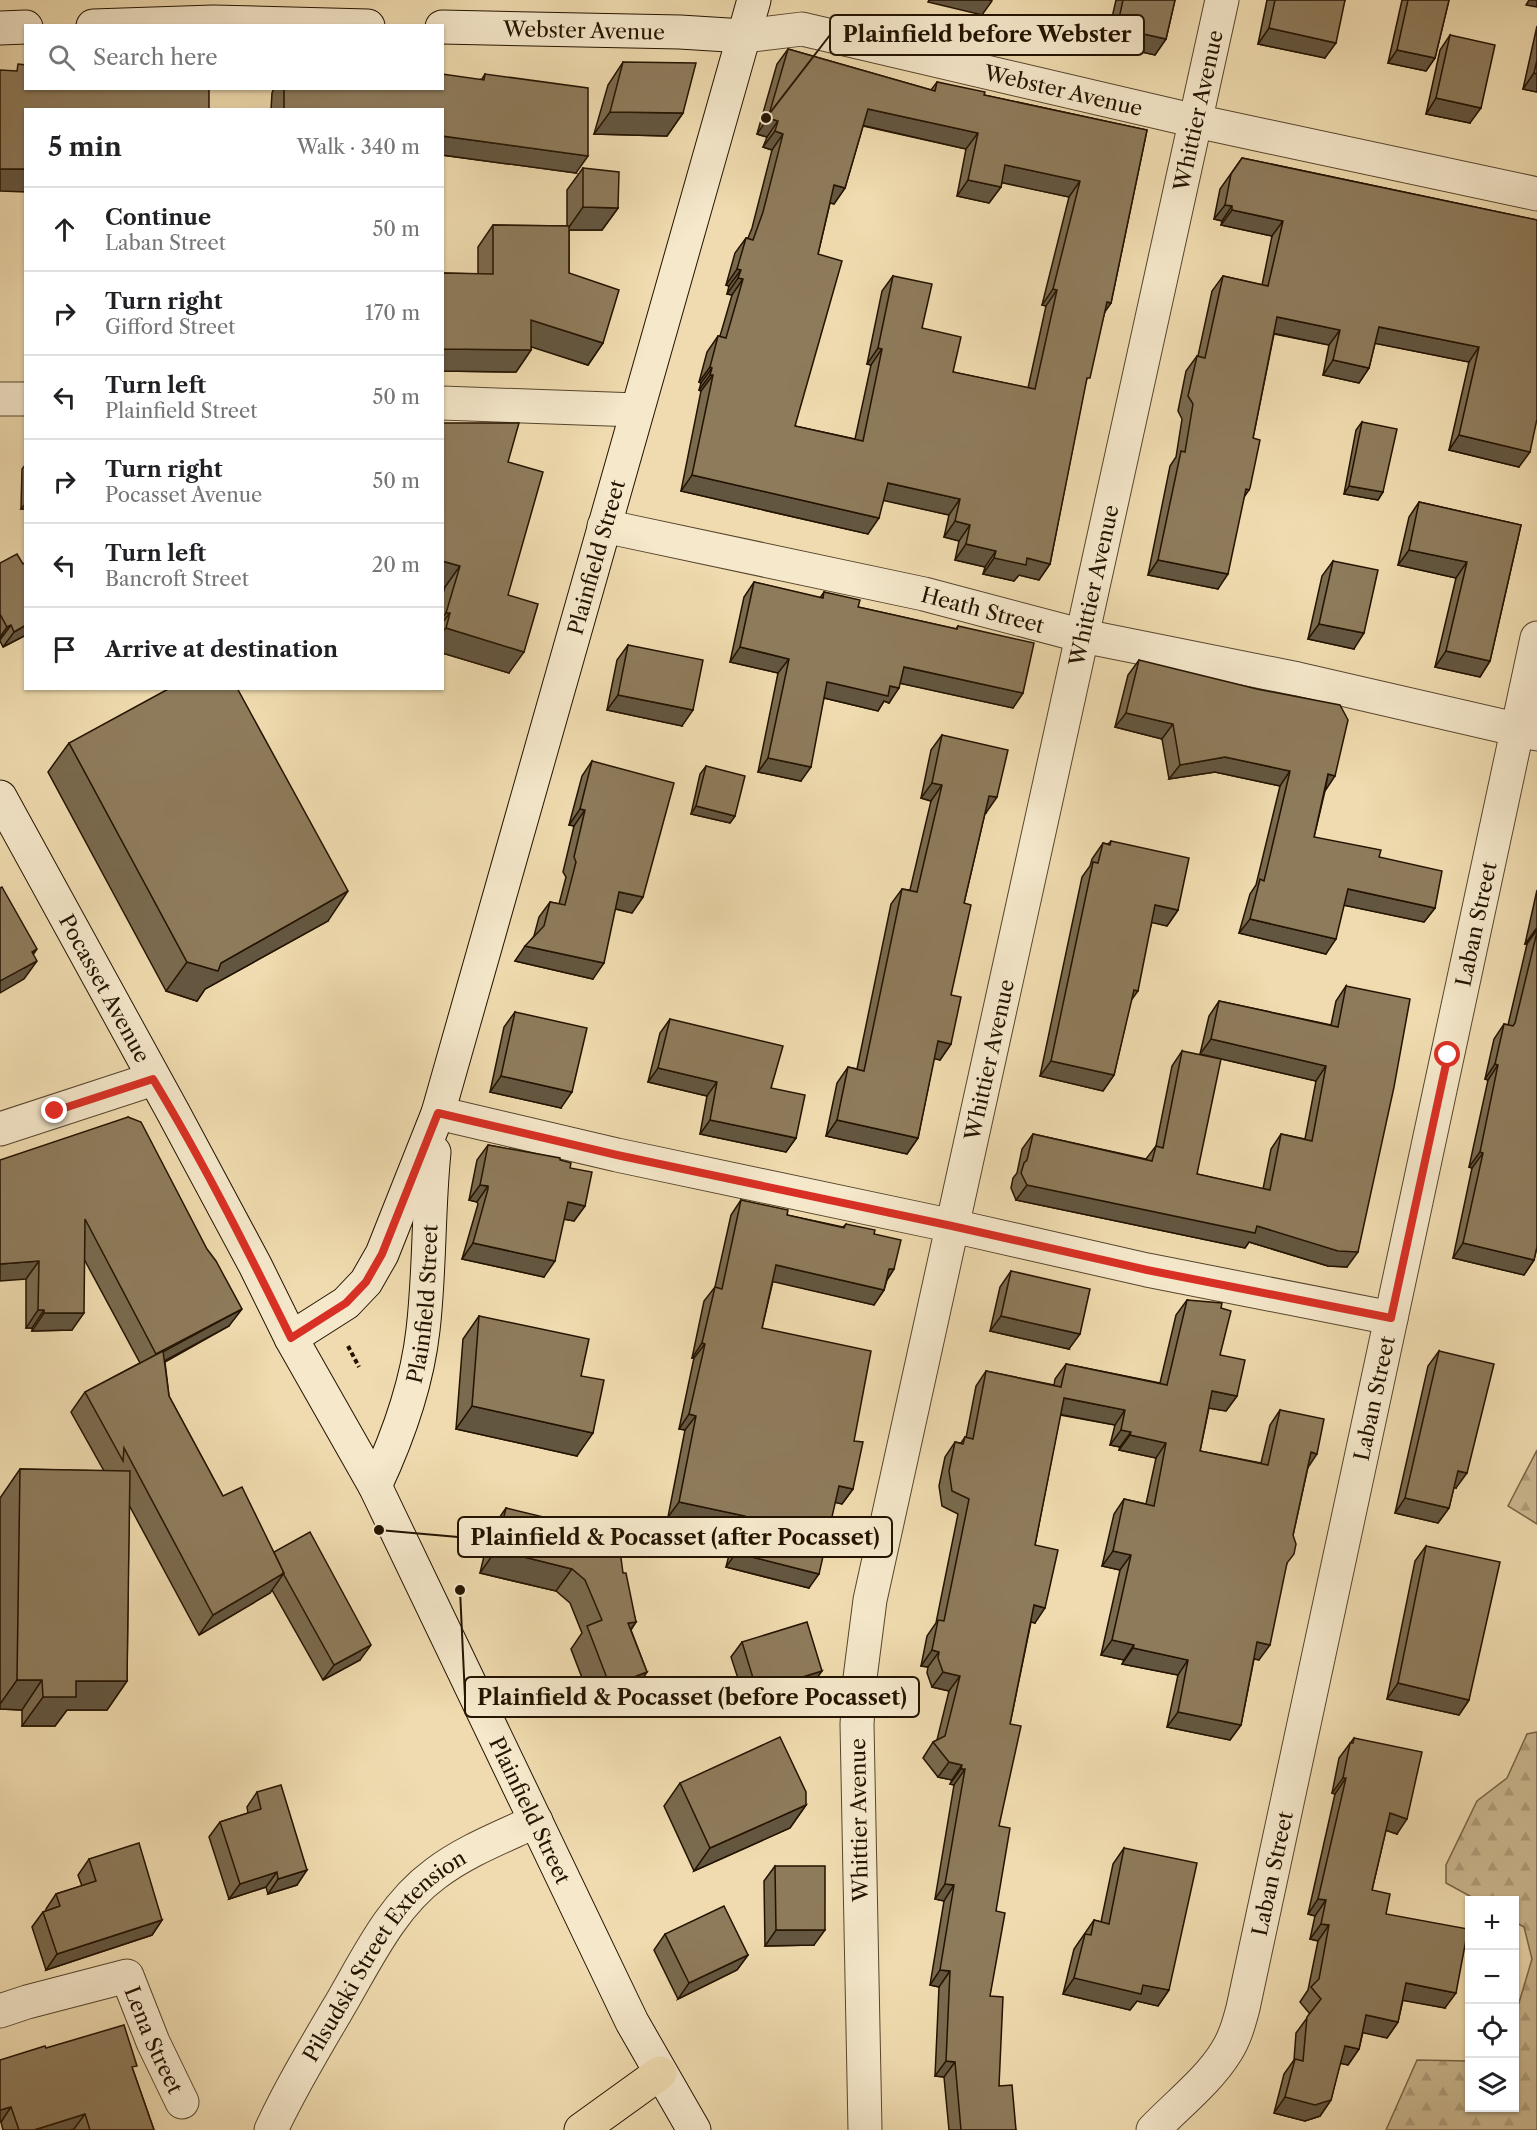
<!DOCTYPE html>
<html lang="en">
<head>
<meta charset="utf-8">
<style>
  :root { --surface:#fff; --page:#f6f6f6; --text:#202124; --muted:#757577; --line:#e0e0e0 }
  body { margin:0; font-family:"Libre Caslon Text",serif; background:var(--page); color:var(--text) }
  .controls { position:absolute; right:18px; bottom:18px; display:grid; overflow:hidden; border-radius:0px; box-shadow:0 2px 4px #0004 }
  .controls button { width:54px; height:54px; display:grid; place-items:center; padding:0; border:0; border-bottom:2px solid var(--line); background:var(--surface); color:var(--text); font:30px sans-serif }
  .stop { position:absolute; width:18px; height:18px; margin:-14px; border:4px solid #d93025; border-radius:50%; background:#fff }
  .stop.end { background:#d93025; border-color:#fff; box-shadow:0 2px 6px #0008 }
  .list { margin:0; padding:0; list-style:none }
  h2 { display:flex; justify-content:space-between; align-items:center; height:78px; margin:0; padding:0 24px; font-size:26px }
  h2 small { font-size:20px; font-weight:400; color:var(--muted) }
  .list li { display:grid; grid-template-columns:39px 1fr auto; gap:18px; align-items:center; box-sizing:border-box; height:84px; padding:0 24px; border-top:2px solid var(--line) }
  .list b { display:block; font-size:22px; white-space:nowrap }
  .list p { margin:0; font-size:20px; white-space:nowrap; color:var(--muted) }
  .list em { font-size:20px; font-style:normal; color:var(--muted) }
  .icon { flex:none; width:33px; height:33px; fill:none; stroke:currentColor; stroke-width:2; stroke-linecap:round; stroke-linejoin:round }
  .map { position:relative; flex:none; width:1537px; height:2130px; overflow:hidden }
  .search { position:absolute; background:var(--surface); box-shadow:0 2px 4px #0004; left:24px; top:24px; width:420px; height:66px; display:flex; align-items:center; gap:15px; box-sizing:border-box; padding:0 21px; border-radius:0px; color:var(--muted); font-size:22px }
  .panel { position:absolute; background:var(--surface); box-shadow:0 2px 4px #0004; left:24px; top:108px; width:420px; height:582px; border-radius:0px }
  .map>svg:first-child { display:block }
  .forest { fill:url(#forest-firs); stroke:#786648; stroke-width:1.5 }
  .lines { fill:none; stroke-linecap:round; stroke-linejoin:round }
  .street-casing { stroke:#57452c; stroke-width:35 }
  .secondary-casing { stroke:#241300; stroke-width:35 }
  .highway-casing { stroke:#241300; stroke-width:35 }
  .path { stroke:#241300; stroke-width:4; stroke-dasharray:4.5 3; stroke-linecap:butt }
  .street { stroke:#f5e8cb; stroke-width:33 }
  .secondary { stroke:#f5e8cb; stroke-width:33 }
  .highway { stroke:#efdbaf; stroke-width:33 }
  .wall { fill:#7a6a4e; stroke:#241300; stroke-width:1.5; fill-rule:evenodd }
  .shaded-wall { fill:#635640; stroke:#241300; stroke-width:1.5 }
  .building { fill:#8e7b5b; stroke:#241300; stroke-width:1.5; fill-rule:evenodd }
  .route { stroke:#d93025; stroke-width:8 }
  .labels { text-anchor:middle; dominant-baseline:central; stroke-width:4.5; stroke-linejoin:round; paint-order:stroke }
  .street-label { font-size:21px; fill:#241300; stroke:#f5e8cb }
  .leader { fill:none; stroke:#241300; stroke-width:2 }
  .callout-dot { fill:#241300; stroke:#f5e8cb; stroke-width:2 }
  .callout { fill:#f5e8cb; stroke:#241300; stroke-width:2 }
  .callout-label { font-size:22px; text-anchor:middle; font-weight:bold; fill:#241300 }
</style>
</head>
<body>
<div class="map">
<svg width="1537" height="2130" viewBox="0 0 1537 2130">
  <defs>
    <pattern id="forest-firs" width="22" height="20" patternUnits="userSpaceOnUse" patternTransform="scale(1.5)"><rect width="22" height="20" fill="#ccb991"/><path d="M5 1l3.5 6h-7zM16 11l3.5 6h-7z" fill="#af9e7b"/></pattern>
  </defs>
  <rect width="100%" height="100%" fill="#efdbaf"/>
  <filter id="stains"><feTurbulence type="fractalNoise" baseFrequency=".00333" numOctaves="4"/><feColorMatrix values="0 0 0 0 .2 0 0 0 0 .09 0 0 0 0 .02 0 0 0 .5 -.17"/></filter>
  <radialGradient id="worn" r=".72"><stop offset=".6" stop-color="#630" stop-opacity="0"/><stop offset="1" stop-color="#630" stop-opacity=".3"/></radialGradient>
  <!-- forest -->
  <g class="forest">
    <path d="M 1537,1450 L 1537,1524 L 1508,1506 Z"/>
    <path d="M 1537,1732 L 1537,2130 L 1386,2130 L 1417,2060 L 1469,2061 L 1470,2108 L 1514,2108 L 1515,2016 L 1532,1959 L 1524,1927 L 1515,1922 L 1514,1900 L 1477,1900 L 1446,1883 L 1446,1865 L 1477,1801 L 1507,1778 L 1527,1734 Z"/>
  </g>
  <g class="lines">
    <!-- street casing -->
    <g class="street-casing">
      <g id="street">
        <path id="s1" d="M 744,36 L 802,29 L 1196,121 L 1537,194"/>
        <path d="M 0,399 L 26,399"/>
        <path d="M 442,403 L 637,410"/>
        <path id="s2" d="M 604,526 L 924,594 L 1083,636 L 1298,679 L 1537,734"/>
        <path d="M 438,1113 L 617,1155 L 953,1226 L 1147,1270 L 1391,1318"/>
        <path d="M 0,1129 L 153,1079"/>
        <path id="s3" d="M 0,2011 L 27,2002 L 127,1976 L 153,2042 L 182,2102"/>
        <path id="s4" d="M 271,2130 C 290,2089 314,2049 337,2010 C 365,1963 390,1907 435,1874 C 465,1851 502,1837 536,1821"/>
        <path id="s5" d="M 865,2130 L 857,1724 L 860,1678 L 870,1600 L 1222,0"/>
        <path id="s6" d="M 1153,2130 C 1176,2106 1209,2080 1226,2052 C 1235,2038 1239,2023 1243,2008 L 1537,638"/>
      </g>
    </g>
    <!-- secondary casing -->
    <g class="secondary-casing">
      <g id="secondary">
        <path d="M 93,26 L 213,22 L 368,26"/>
        <path id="s7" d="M 442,27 L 680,32 L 744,36"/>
        <path d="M 0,28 L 26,27"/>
        <path id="s8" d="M 0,797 L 173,1112 L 255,1265 L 291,1338 L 375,1486 L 632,2022 L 694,2130"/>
        <path id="s9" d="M 291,1338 L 346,1303 L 366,1282 L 382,1254 L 438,1113 L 754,0"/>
        <path id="s10" d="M 375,1486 C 398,1437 417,1384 423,1330 C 430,1271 428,1211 434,1152"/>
      </g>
    </g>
    <!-- highway casing -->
    <g class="highway-casing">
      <path id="highway" d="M 581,2130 L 660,2073"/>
    </g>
    <!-- path -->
    <path class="path" d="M 348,1346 L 359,1367"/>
    <!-- street -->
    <use href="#street" class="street"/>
    <!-- secondary -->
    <use href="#secondary" class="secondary"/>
    <!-- highway -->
    <use href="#highway" class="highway"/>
  </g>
  <!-- wall -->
  <g class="wall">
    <path d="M 1116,0 L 1175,0 L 1166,39 L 1155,55 L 1106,44 Z"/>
    <path d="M 1267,0 L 1345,0 L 1325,58 L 1258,44 Z"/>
    <path d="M 1402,0 L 1449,0 L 1435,58 L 1426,71 L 1388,63 Z"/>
    <path d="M 1537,26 L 1537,92 L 1523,89 Z"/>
    <path d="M 1450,35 L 1470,123 L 1426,114 L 1440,50 Z"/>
    <path d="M 788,49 L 931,90 L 937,82 L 984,95 L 1147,130 L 1111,303 L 1105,311 L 1085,385 L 1050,564 L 1039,580 L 1019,575 L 1014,581 L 983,574 L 985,567 L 955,560 L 959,541 L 944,537 L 949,515 L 884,500 L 868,534 L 681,491 L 701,391 L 699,390 L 701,383 L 699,382 L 707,352 L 718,336 L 720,336 L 732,295 L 727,294 L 729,286 L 726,285 L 735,253 L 746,238 L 748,238 L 752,228 L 772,150 L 763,147 L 767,137 L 757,134 L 777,64 ZM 863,126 L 966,149 L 957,196 L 989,203 L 1001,187 L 1002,182 L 1069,197 L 1042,305 L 1046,306 L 1028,388 L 953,372 L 922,328 L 893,276 L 882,291 L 867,364 L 871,365 L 855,439 L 795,426 L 818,254 L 830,203 L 834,204 L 845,188 Z"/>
    <path d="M 623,62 L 683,113 L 667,136 L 594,134 L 608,85 Z"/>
    <path d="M 485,74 L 576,173 L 442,155 L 442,110 L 271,110 L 272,93 L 274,88 L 442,88 L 482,79 Z"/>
    <path d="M 1242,158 L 1537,220 L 1519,467 L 1449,450 L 1469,362 L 1375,343 L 1369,368 L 1359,383 L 1323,375 L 1329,345 L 1274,334 L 1253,438 L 1249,490 L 1244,497 L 1218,589 L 1148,575 L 1170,466 L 1176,457 L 1182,419 L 1178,411 L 1186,371 L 1197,356 L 1198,356 L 1212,291 L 1223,276 L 1262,285 L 1272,236 L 1221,225 L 1222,221 L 1214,219 L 1220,189 Z"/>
    <path d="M 583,168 L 618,208 L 602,230 L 569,230 L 569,273 L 603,343 L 588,365 L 531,346 L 531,350 L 516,372 L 442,371 L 442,273 L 478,274 L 478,247 L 493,225 L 567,226 L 567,190 Z"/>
    <path d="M 1362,422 L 1383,492 L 1378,500 L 1344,494 L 1356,430 Z"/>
    <path d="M 508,462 L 508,595 L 509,673 L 442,653 L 442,597 L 445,587 Z"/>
    <path d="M 26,464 L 26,509 L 21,509 L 22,469 Z"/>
    <path d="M 1419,502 L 1521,525 L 1490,661 L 1480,677 L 1435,667 L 1456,578 L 1398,565 L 1409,517 Z"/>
    <path d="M 1333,561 L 1354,649 L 1308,639 L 1322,576 Z"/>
    <path d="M 26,562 L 26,635 L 3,647 L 0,641 L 0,563 L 23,564 Z"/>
    <path d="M 754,582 L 820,598 L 824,592 L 858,607 L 956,629 L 958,626 L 1023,693 L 1013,708 L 900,683 L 889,703 L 884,701 L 878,711 L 824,698 L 801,781 L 758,772 L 778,673 L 730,662 L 744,597 Z"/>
    <path d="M 628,645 L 682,726 L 607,710 L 617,660 Z"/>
    <path d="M 1139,660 L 1325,791 L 1314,837 L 1379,857 L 1435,908 L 1424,922 L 1344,905 L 1326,954 L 1239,933 L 1250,894 L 1256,885 L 1280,786 L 1215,772 L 1169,779 L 1162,739 L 1115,727 L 1128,675 Z"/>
    <path d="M 942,735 L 986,813 L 985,813 L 964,903 L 951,995 L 951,1044 L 940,1060 L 934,1058 L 918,1138 L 907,1154 L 826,1136 L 837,1083 L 848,1067 L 857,1069 L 891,904 L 902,889 L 910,890 L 931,801 L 921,798 L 931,750 Z"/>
    <path d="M 69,743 L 328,921 L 205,989 L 197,1001 L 166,991 L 48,772 Z"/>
    <path d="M 592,761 L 643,897 L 632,913 L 615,909 L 593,979 L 515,961 L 534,936 L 539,917 L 550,902 L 559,904 L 566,877 L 563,872 L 574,826 L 569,825 L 582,776 Z"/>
    <path d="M 706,766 L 735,816 L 730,823 L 691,814 L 700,774 Z"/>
    <path d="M 1111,841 L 1178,910 L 1167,926 L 1152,922 L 1131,1000 L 1114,1075 L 1103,1091 L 1040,1076 L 1082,877 L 1090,866 L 1092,859 L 1103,843 L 1108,844 Z"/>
    <path d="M 1537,890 L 1537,1247 L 1534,1260 L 1524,1275 L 1453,1258 L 1472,1168 L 1469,1167 L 1488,1080 L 1485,1079 L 1494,1039 L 1504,1024 L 1508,1025 L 1527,944 L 1525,944 Z"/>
    <path d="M 1346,986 L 1347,1267 L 1328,1266 L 1249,1242 L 1245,1248 L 1016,1200 L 1011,1188 L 1013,1178 L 1017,1173 L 1022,1149 L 1033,1134 L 1146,1159 L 1156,1146 L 1172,1066 L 1182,1051 L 1197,1174 L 1263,1189 L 1271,1149 L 1281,1134 L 1305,1139 L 1316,1081 L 1200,1054 L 1209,1016 L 1219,1001 L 1331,1025 L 1336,1001 Z"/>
    <path d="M 515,1012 L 561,1108 L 490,1092 L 504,1027 Z"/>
    <path d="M 670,1019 L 771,1088 L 796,1138 L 786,1152 L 700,1134 L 707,1096 L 648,1082 L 660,1033 Z"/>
    <path d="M 128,1117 L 229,1326 L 165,1362 L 169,1396 L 223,1496 L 274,1552 L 360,1660 L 323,1680 L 272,1590 L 270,1593 L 199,1635 L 129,1505 L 127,1681 L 107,1710 L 67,1710 L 55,1726 L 22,1726 L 22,1710 L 0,1709 L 0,1498 L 20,1469 L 104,1471 L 71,1412 L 85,1392 L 140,1363 L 84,1259 L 72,1330 L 32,1331 L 32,1328 L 26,1328 L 26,1279 Z"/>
    <path d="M 488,1145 L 560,1160 L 570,1168 L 585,1206 L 574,1221 L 564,1219 L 544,1277 L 462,1259 L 478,1204 L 477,1202 L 469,1200 L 477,1160 Z"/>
    <path d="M 741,1200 L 787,1215 L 843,1227 L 846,1224 L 874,1234 L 894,1269 L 887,1280 L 884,1290 L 874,1305 L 773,1281 L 762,1328 L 854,1441 L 853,1489 L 842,1504 L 835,1502 L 809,1588 L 726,1567 L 735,1531 L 668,1517 L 685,1430 L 679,1429 L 694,1358 L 692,1358 L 704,1301 L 715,1287 L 731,1215 Z"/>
    <path d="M 1011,1271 L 1069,1349 L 990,1331 L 1000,1287 Z"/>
    <path d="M 1187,1300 L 1221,1308 L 1220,1355 L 1237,1396 L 1226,1411 L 1209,1408 L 1200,1451 L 1261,1463 L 1270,1425 L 1280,1410 L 1308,1467 L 1287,1563 L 1259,1660 L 1254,1659 L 1241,1725 L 1230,1740 L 1167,1727 L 1178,1675 L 1122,1664 L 1124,1660 L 1101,1655 L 1120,1570 L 1102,1566 L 1114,1514 L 1124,1499 L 1146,1504 L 1156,1458 L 1119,1450 L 1120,1447 L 1110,1445 L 1115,1425 L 1060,1415 L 1035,1545 L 1035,1623 L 1031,1622 L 1010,1724 L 999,1826 L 996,1911 L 990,1996 L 999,2086 L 1016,2130 L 949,2130 L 944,2077 L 935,2076 L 939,1987 L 930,1985 L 944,1901 L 935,1899 L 954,1785 L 950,1784 L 952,1780 L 938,1777 L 923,1758 L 933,1742 L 937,1740 L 949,1691 L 932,1687 L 927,1673 L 928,1667 L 921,1666 L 927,1636 L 936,1623 L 958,1514 L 942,1506 L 939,1486 L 945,1457 L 955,1442 L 961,1443 L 965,1437 L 966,1438 L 976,1386 L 986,1371 L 1054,1385 L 1055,1379 L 1066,1364 L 1160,1383 L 1176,1315 Z"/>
    <path d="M 479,1316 L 581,1376 L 577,1456 L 456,1429 L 463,1339 Z"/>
    <path d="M 1439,1351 L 1456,1488 L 1454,1487 L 1449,1508 L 1438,1523 L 1395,1513 L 1428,1366 Z"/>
    <path d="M 506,1508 L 623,1573 L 636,1622 L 631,1630 L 647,1672 L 631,1695 L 594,1709 L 571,1649 L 582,1633 L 570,1603 L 556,1591 L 480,1573 L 490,1531 Z"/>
    <path d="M 1426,1546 L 1469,1700 L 1459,1715 L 1387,1699 L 1415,1561 Z"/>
    <path d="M 742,1642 L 811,1686 L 747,1706 L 731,1657 Z"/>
    <path d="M 1354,1738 L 1397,1834 L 1386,1830 L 1372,1890 L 1386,1914 L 1445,2008 L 1403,2000 L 1398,2022 L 1387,2038 L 1363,2032 L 1359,2049 L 1348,2065 L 1340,2063 L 1331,2100 L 1320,2116 L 1305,2121 L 1274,2113 L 1284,2074 L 1294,2060 L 1296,2033 L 1310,2014 L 1300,2002 L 1308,1990 L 1318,1941 L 1310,1939 L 1315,1916 L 1308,1914 L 1335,1794 L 1332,1793 L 1339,1758 Z"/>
    <path d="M 680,1783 L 806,1805 L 790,1828 L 694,1871 L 664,1806 Z"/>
    <path d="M 257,1792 L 297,1885 L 268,1894 L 266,1887 L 229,1899 L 209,1837 L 220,1822 L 248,1813 L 247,1807 Z"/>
    <path d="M 1124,1848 L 1169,1990 L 1158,2006 L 1137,2001 L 1130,2010 L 1063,1994 L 1074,1949 L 1094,1920 L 1101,1922 L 1113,1864 Z"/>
    <path d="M 89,1859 L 162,1920 L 152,1935 L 46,1970 L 32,1927 L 43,1912 L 46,1911 L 46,1909 L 56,1894 L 82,1886 L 78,1875 Z"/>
    <path d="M 775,1866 L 814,1945 L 765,1946 L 764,1881 Z"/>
    <path d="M 665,1934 L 748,1955 L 737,1970 L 678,1999 L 654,1950 Z"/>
    <path d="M 46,2048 L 133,2070 L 154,2130 L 75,2130 L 74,2129 L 70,2130 L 3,2130 L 1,2122 Z"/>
  </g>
  <!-- shaded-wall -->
  <g class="shaded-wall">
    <path d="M 929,0 L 989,0 L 992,1 L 982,15 L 928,2 Z"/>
    <path d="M 1529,0 L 1537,0 L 1537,7 L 1526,5 Z"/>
    <path d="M 1117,28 L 1166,39 L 1155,55 L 1106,44 Z"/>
    <path d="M 1269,28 L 1336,43 L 1325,58 L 1258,44 Z"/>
    <path d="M 1397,50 L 1435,58 L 1426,71 L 1388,63 Z"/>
    <path d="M 1534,73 L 1537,74 L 1537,92 L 1523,89 Z"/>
    <path d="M 1436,98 L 1481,108 L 1470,123 L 1426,114 Z"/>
    <path d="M 868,109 L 978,133 L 966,149 L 857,124 Z"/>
    <path d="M 610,112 L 683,113 L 667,136 L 594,134 Z"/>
    <path d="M 768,118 L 778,121 L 767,137 L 757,134 Z"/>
    <path d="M 775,131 L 783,134 L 772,150 L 763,147 Z"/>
    <path d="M 442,136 L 588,156 L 576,173 L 442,155 Z"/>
    <path d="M 1005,165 L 1080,181 L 1069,197 L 994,181 Z"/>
    <path d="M 0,169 L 26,169 L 26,192 L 0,191 Z"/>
    <path d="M 968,180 L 1001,187 L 989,203 L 957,196 Z"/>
    <path d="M 834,185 L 845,188 L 834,204 L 823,201 Z"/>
    <path d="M 1225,205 L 1232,206 L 1222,221 L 1214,219 Z"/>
    <path d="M 583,207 L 618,208 L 602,230 L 567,230 Z"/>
    <path d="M 1232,210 L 1283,221 L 1272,236 L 1221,225 Z"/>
    <path d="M 737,269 L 741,270 L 729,286 L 726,285 Z"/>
    <path d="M 738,278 L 743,279 L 732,295 L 727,294 Z"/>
    <path d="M 1053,289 L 1057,290 L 1046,306 L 1042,305 Z"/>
    <path d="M 1107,302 L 1111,303 L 1100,319 Z"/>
    <path d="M 1277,317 L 1340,330 L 1329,345 L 1267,332 Z"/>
    <path d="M 531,320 L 603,343 L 588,365 L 516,342 Z"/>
    <path d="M 1379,327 L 1479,347 L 1469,362 L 1368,342 Z"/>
    <path d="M 878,348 L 882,349 L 871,365 L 867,364 Z"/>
    <path d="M 442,349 L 531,350 L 516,372 L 442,371 Z"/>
    <path d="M 1333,360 L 1369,368 L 1359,383 L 1323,375 Z"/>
    <path d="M 710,367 L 712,368 L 701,383 L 699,382 Z"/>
    <path d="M 710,375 L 713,375 L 701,391 L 699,390 Z"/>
    <path d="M 1459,435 L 1530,452 L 1519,467 L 1449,450 Z"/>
    <path d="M 692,475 L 879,518 L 868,534 L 681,491 Z"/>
    <path d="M 888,483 L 960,499 L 949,515 L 877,499 Z"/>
    <path d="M 1349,486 L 1383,492 L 1378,500 L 1344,494 Z"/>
    <path d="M 26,503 L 26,509 L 21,509 Z"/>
    <path d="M 955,521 L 970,525 L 959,541 L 944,537 Z"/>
    <path d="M 966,544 L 996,551 L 985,567 L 955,560 Z"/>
    <path d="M 1409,550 L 1467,562 L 1456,578 L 1398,565 Z"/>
    <path d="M 994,558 L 1027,558 L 1050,564 L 1039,580 L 1019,575 L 1014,581 L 983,574 Z"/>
    <path d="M 1158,560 L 1228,574 L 1218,589 L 1148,575 Z"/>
    <path d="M 442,561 L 460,566 L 445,587 L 442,586 Z"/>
    <path d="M 446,613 L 450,613 L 442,623 L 442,618 Z"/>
    <path d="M 1319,624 L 1364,633 L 1354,649 L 1308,639 Z"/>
    <path d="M 11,625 L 0,640 L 0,637 L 7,627 Z"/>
    <path d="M 26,625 L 26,635 L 3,647 L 14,632 Z"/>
    <path d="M 446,628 L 524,652 L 509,673 L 442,653 L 442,632 Z"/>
    <path d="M 740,647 L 789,659 L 778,673 L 730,662 Z"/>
    <path d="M 1446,651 L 1490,661 L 1480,677 L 1435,667 Z"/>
    <path d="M 904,667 L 1023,693 L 1013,708 L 894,682 Z"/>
    <path d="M 827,682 L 890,686 L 899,688 L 889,703 L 884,701 L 878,711 L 816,696 Z"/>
    <path d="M 618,695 L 693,710 L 682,726 L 607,710 Z"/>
    <path d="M 1126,713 L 1173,724 L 1162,739 L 1115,727 Z"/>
    <path d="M 1225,757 L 1290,771 L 1280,786 L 1215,772 L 1169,779 L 1180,765 Z"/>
    <path d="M 768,758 L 811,767 L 801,781 L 758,772 Z"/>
    <path d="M 1328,774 L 1335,776 L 1325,791 Z"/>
    <path d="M 932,783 L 942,785 L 931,801 L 921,798 Z"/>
    <path d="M 989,796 L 997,797 L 986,813 L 978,811 Z"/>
    <path d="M 696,806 L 735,816 L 730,823 L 691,814 Z"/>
    <path d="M 580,809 L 585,810 L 574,826 L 569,825 Z"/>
    <path d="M 1348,889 L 1435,908 L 1424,922 L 1338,904 Z"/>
    <path d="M 348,891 L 328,921 L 205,989 L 197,1001 L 166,991 L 187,962 L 221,963 Z"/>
    <path d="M 619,892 L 643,897 L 632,913 L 608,907 Z"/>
    <path d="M 1155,905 L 1178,910 L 1167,926 L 1145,921 Z"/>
    <path d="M 1250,919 L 1336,939 L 1326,954 L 1239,933 Z"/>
    <path d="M 1536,929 L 1537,930 L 1527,944 L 1525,944 Z"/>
    <path d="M 525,946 L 604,963 L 593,979 L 515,961 Z"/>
    <path d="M 37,949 L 24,968 L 37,961 L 24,979 L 0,993 L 0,981 Z"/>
    <path d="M 1134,990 L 1138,991 L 1127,1006 Z"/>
    <path d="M 1211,1039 L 1326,1066 L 1316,1081 L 1200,1054 Z"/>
    <path d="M 938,1041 L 951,1044 L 940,1060 L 927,1057 Z"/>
    <path d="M 1051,1061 L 1114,1075 L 1103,1091 L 1040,1076 Z"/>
    <path d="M 1495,1064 L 1498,1065 L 1488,1080 L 1485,1079 Z"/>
    <path d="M 658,1068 L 717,1082 L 707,1096 L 648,1082 Z"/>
    <path d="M 501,1076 L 572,1092 L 561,1108 L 490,1092 Z"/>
    <path d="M 710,1120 L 796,1138 L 786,1152 L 700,1134 Z"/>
    <path d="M 837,1120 L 918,1138 L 907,1154 L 826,1136 Z"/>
    <path d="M 1480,1152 L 1483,1153 L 1472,1168 L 1469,1167 Z"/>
    <path d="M 480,1185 L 488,1186 L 477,1202 L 469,1200 Z"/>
    <path d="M 1027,1185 L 1257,1226 L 1358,1252 L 1347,1267 L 1328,1266 L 1249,1242 L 1245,1248 L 1016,1200 Z"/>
    <path d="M 568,1202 L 585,1206 L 574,1221 L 557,1218 Z"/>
    <path d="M 473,1243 L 555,1261 L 544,1277 L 462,1259 Z"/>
    <path d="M 1463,1243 L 1534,1260 L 1524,1275 L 1453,1258 Z"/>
    <path d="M 39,1261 L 26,1279 L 0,1281 L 0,1264 Z"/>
    <path d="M 776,1265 L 884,1290 L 874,1305 L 766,1280 Z"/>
    <path d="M 889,1269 L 894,1269 L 884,1284 Z"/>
    <path d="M 242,1309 L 229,1326 L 144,1372 L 157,1355 Z"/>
    <path d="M 38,1310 L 44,1310 L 32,1328 L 26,1328 Z"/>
    <path d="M 44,1313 L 84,1313 L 72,1330 L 32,1331 Z"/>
    <path d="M 1001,1316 L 1080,1334 L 1069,1349 L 990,1331 Z"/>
    <path d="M 702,1343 L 705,1344 L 694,1358 L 692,1358 Z"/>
    <path d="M 1212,1391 L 1237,1396 L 1226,1411 L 1202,1407 Z"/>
    <path d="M 1064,1398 L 1125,1410 L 1115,1425 L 1053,1413 Z"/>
    <path d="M 472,1406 L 593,1433 L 577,1456 L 456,1429 Z"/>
    <path d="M 689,1414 L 696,1416 L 685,1430 L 679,1429 Z"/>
    <path d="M 1121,1430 L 1131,1432 L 1120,1447 L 1110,1445 Z"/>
    <path d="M 1130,1435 L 1166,1443 L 1156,1458 L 1119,1450 Z"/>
    <path d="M 1311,1452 L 1317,1454 L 1307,1469 Z"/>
    <path d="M 1458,1471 L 1467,1473 L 1456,1488 L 1447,1486 Z"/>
    <path d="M 839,1486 L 853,1489 L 842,1504 L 829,1501 Z"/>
    <path d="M 1405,1498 L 1449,1508 L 1438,1523 L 1395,1513 Z"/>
    <path d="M 679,1502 L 745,1516 L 735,1531 L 668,1517 Z"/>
    <path d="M 496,1550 L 572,1569 L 556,1591 L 480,1573 Z"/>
    <path d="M 1113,1551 L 1131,1555 L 1120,1570 L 1102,1566 Z"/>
    <path d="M 736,1553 L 819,1574 L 809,1588 L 726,1567 Z"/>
    <path d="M 284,1573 L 270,1593 L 199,1635 L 213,1615 Z"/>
    <path d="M 1034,1605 L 1045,1608 L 1035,1623 L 1024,1620 Z"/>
    <path d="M 636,1622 L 620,1644 L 628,1623 Z"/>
    <path d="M 1112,1640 L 1134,1645 L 1124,1660 L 1101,1655 Z"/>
    <path d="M 1257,1642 L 1270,1645 L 1259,1660 L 1247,1657 Z"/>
    <path d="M 371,1645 L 360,1660 L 323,1680 L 334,1665 Z"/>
    <path d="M 1133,1648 L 1188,1660 L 1178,1675 L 1122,1664 Z"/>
    <path d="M 932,1650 L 939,1652 L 928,1667 L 921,1666 Z"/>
    <path d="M 822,1671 L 811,1686 L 747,1706 L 757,1691 Z"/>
    <path d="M 647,1672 L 631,1695 L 594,1709 L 610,1686 Z"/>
    <path d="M 943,1672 L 960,1676 L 949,1691 L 932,1687 Z"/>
    <path d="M 17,1680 L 42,1680 L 22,1710 L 0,1709 L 0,1704 Z"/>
    <path d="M 76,1681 L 127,1681 L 107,1710 L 67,1710 L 55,1726 L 22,1726 L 43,1697 Z"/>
    <path d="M 1398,1683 L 1469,1700 L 1459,1715 L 1387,1699 Z"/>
    <path d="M 1178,1712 L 1241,1725 L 1230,1740 L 1167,1727 Z"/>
    <path d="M 949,1762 L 962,1765 L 952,1780 L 938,1777 Z"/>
    <path d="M 961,1769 L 965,1769 L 954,1785 L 950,1784 Z"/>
    <path d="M 1343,1778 L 1346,1778 L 1335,1794 L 1332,1793 Z"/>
    <path d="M 806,1805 L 790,1828 L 694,1871 L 710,1848 Z"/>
    <path d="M 1390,1813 L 1407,1819 L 1397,1834 L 1379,1828 Z"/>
    <path d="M 307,1870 L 297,1885 L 268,1894 L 278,1879 Z"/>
    <path d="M 277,1872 L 266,1887 L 229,1899 L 240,1884 Z"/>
    <path d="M 945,1884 L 954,1885 L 944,1901 L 935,1899 Z"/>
    <path d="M 1318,1899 L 1326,1900 L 1315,1916 L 1308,1914 Z"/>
    <path d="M 162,1920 L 152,1935 L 46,1970 L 57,1954 Z"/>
    <path d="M 1321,1924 L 1329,1925 L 1318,1941 L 1310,1939 Z"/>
    <path d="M 776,1930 L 825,1930 L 814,1945 L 765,1946 Z"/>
    <path d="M 748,1955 L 737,1970 L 678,1999 L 689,1983 Z"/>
    <path d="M 940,1970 L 950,1971 L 939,1987 L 930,1985 Z"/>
    <path d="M 1074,1978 L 1143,1985 L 1169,1990 L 1158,2006 L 1137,2001 L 1130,2010 L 1063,1994 Z"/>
    <path d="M 1406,1983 L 1456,1993 L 1445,2008 L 1395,1999 Z"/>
    <path d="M 1366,2015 L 1398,2022 L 1387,2038 L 1355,2031 Z"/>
    <path d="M 1345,2046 L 1359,2049 L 1348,2065 L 1334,2062 Z"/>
    <path d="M 946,2061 L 955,2062 L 944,2077 L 935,2076 Z"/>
    <path d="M 1285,2097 L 1331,2100 L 1320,2116 L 1305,2121 L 1274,2113 Z"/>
    <path d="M 11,2107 L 1,2122 L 0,2122 L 0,2110 Z"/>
    <path d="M 85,2114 L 74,2129 L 70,2130 L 34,2130 Z"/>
  </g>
  <!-- building -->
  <g class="building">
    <path d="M 1123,0 L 1175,0 L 1166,39 L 1117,28 Z"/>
    <path d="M 1275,0 L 1345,0 L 1336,43 L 1269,28 Z"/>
    <path d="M 1408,0 L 1449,0 L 1435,58 L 1397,50 Z"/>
    <path d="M 1450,35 L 1495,45 L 1481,108 L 1436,98 Z"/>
    <path d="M 788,49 L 935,91 L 937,82 L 985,92 L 984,95 L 1147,130 L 1111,303 L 1107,302 L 1090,378 L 1087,378 L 1050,564 L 1027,558 L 1026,565 L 994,558 L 996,551 L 966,544 L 970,525 L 955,521 L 960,499 L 888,483 L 879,518 L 692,475 L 713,375 L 710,375 L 712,368 L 710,367 L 718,336 L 726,338 L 743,279 L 738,278 L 741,270 L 737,269 L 746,238 L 753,240 L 763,212 L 783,134 L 775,131 L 778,121 L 768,118 ZM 868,109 L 978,133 L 968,180 L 1001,187 L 1005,165 L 1080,181 L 1053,289 L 1057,290 L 1035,389 L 953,372 L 961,337 L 922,328 L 932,284 L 893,276 L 878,348 L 882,349 L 863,441 L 795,426 L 842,261 L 818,254 L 834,185 L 845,188 Z"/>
    <path d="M 1537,60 L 1537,74 L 1534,73 Z"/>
    <path d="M 623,62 L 696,63 L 683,113 L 610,112 Z"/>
    <path d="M 18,64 L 26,65 L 26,88 L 209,88 L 209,110 L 26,110 L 26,169 L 0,169 L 0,70 L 17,71 Z"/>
    <path d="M 442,74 L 484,80 L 485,74 L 588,88 L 588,156 L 442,136 L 442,110 L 284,110 L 284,88 L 442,88 Z"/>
    <path d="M 1242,158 L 1537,220 L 1537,419 L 1530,452 L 1459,435 L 1479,347 L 1379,327 L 1369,368 L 1333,360 L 1340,330 L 1277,317 L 1253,438 L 1260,440 L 1250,488 L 1249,490 L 1246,489 L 1228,574 L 1158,560 L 1181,451 L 1185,452 L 1193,404 L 1188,396 L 1197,356 L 1205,358 L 1223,276 L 1268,286 L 1283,221 L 1232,210 L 1232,206 L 1225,205 L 1231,174 Z"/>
    <path d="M 583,168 L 619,172 L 618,208 L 583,207 Z"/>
    <path d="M 493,225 L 569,226 L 569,273 L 619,290 L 603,343 L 531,320 L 531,350 L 442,349 L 442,273 L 493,274 Z"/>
    <path d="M 1362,422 L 1397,429 L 1383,492 L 1349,486 Z"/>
    <path d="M 442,423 L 519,423 L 508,462 L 543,472 L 508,595 L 538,604 L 524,652 L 446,628 L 450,613 L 446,613 L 460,566 L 442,561 Z"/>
    <path d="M 1419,502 L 1521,525 L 1490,661 L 1446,651 L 1467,562 L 1409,550 Z"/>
    <path d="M 17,554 L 23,564 L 26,562 L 26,625 L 14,632 L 11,625 L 7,627 L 0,614 L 0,563 Z"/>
    <path d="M 1333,561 L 1378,570 L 1364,633 L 1319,624 Z"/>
    <path d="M 754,582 L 823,598 L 824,592 L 860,600 L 858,607 L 957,629 L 958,626 L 1034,643 L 1023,693 L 904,667 L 899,688 L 890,686 L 888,696 L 827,682 L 811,767 L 768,758 L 789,659 L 740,647 Z"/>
    <path d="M 628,645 L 703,660 L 693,710 L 618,695 Z"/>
    <path d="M 1139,660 L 1257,689 L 1340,705 L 1348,720 L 1335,776 L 1328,774 L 1314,837 L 1381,850 L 1379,857 L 1442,871 L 1435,908 L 1348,889 L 1336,939 L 1250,919 L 1260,879 L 1264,881 L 1290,771 L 1225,757 L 1180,765 L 1173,724 L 1126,713 Z"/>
    <path d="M 170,688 L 237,688 L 348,891 L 221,963 L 218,971 L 187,962 L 69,743 Z"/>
    <path d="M 942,735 L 1008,750 L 997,797 L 989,796 L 964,903 L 971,905 L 951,995 L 961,997 L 951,1044 L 938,1041 L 918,1138 L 837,1120 L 848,1067 L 864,1071 L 902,889 L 917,892 L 942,785 L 932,783 Z"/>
    <path d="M 592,761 L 674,783 L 643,897 L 619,892 L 604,963 L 525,946 L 544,926 L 550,902 L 565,905 L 576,862 L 574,857 L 585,810 L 580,809 Z"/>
    <path d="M 706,766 L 745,776 L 735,816 L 696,806 Z"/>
    <path d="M 1111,841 L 1189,858 L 1178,910 L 1155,905 L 1138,991 L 1134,990 L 1114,1075 L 1051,1061 L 1093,862 L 1098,863 L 1103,843 L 1110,845 Z"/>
    <path d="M 2,887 L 37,949 L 32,952 L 37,961 L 0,981 L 0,888 Z"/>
    <path d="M 1537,932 L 1537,1247 L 1534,1260 L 1463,1243 L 1483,1153 L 1480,1152 L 1498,1065 L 1495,1064 L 1504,1024 L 1513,1026 L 1515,1023 Z"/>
    <path d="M 1346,986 L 1410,999 L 1394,1087 L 1358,1252 L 1338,1251 L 1257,1226 L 1255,1233 L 1027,1185 L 1021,1173 L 1024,1163 L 1027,1160 L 1033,1134 L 1152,1161 L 1156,1146 L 1163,1148 L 1182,1051 L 1221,1059 L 1197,1174 L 1270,1190 L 1281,1134 L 1312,1141 L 1326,1066 L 1211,1039 L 1219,1001 L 1338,1027 Z"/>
    <path d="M 515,1012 L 587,1028 L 572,1092 L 501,1076 Z"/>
    <path d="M 670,1019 L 783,1046 L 771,1088 L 805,1095 L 796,1138 L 710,1120 L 717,1082 L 658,1068 Z"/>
    <path d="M 128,1117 L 141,1122 L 207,1249 L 216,1261 L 242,1309 L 156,1354 L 85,1219 L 84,1313 L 44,1313 L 44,1310 L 38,1310 L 39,1261 L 0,1264 L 0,1160 Z"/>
    <path d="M 488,1145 L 560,1158 L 560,1160 L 571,1163 L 570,1168 L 592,1172 L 585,1206 L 568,1202 L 555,1261 L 473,1243 L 488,1189 L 488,1186 L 480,1185 Z"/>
    <path d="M 741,1200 L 788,1210 L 787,1215 L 844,1228 L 846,1224 L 875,1230 L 874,1234 L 901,1240 L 894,1269 L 889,1269 L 884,1290 L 776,1265 L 762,1328 L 871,1351 L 854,1441 L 863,1442 L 853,1489 L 839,1486 L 819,1574 L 736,1553 L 745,1516 L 679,1502 L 696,1416 L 689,1414 L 705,1344 L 702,1343 L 715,1287 L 722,1289 Z"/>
    <path d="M 1011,1271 L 1090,1289 L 1080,1334 L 1001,1316 Z"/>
    <path d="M 1187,1300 L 1222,1303 L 1221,1308 L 1231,1311 L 1220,1355 L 1245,1360 L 1237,1396 L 1212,1391 L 1200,1451 L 1268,1465 L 1280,1410 L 1324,1419 L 1317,1454 L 1311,1452 L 1293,1535 L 1296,1544 L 1294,1554 L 1287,1563 L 1270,1645 L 1257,1642 L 1241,1725 L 1178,1712 L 1188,1660 L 1133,1648 L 1134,1645 L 1112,1640 L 1131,1555 L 1113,1551 L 1124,1499 L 1154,1506 L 1166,1443 L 1130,1435 L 1131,1432 L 1121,1430 L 1125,1410 L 1064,1398 L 1035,1545 L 1058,1550 L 1045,1608 L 1034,1605 L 1010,1724 L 1021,1726 L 999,1826 L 1010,1828 L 996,1911 L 1005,1913 L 990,1996 L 1003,1997 L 999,2086 L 1012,2085 L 1016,2130 L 961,2130 L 955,2062 L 946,2061 L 950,1971 L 940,1970 L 954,1885 L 945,1884 L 965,1769 L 961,1769 L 962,1765 L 949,1762 L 933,1742 L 945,1736 L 960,1676 L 943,1672 L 938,1658 L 939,1652 L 932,1650 L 938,1620 L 944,1621 L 969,1499 L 952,1491 L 949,1471 L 955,1442 L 963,1444 L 965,1437 L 973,1439 L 986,1371 L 1061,1387 L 1066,1364 L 1167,1385 Z"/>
    <path d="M 479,1316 L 589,1339 L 581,1376 L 604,1380 L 593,1433 L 472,1406 Z"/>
    <path d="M 163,1351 L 169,1396 L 223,1496 L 242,1487 L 284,1573 L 213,1615 L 124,1448 L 123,1461 L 85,1392 Z"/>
    <path d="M 1439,1351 L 1494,1364 L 1467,1473 L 1458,1471 L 1449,1508 L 1405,1498 Z"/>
    <path d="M 20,1469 L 130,1471 L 127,1681 L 76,1681 L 76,1697 L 43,1697 L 42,1680 L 17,1680 Z"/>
    <path d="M 506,1508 L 618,1535 L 623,1573 L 626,1573 L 636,1622 L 628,1623 L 647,1672 L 610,1686 L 587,1626 L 602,1620 L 585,1580 L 572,1569 L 496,1550 Z"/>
    <path d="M 310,1532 L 371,1645 L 334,1665 L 283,1573 L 284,1573 L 274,1552 Z"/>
    <path d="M 1426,1546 L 1500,1562 L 1469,1700 L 1398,1683 Z"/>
    <path d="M 807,1622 L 822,1671 L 757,1691 L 742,1642 Z"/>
    <path d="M 780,1737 L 806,1792 L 806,1805 L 710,1848 L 680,1783 Z"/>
    <path d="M 1354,1738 L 1422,1752 L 1407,1819 L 1390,1813 L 1372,1890 L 1390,1894 L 1386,1914 L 1468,1929 L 1456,1993 L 1406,1983 L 1398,2022 L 1366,2015 L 1359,2049 L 1345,2046 L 1331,2100 L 1315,2105 L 1285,2097 L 1295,2059 L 1303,2061 L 1307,2017 L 1321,1999 L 1311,1987 L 1319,1979 L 1329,1925 L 1321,1924 L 1326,1900 L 1318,1899 L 1346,1778 L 1343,1778 L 1350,1743 L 1353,1743 Z"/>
    <path d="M 281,1785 L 307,1870 L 278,1879 L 277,1872 L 240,1884 L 220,1822 L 261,1809 L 257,1792 Z"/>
    <path d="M 139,1843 L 162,1920 L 57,1954 L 43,1912 L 60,1906 L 56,1894 L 96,1881 L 89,1859 Z"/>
    <path d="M 1124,1848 L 1197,1863 L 1169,1990 L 1143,1985 L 1141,1994 L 1074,1978 L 1085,1934 L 1091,1935 L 1094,1920 L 1109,1924 Z"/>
    <path d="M 775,1866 L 825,1866 L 825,1930 L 776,1930 Z"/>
    <path d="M 724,1906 L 748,1955 L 689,1983 L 665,1934 Z"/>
    <path d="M 124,2025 L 137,2066 L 132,2067 L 154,2130 L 90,2130 L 85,2114 L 34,2130 L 19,2130 L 11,2107 L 0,2110 L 0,2060 L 45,2046 L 46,2048 Z"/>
  </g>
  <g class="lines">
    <!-- route -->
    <path class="route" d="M 55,1111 L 153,1079 C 204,1163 248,1251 291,1338 L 346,1303 L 366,1282 L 382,1254 L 438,1113 L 617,1155 L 952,1226 L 1147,1270 L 1391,1318 L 1448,1055"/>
  </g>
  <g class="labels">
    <!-- street labels -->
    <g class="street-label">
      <text stroke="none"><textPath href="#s7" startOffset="142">Webster Avenue</textPath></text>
      <text stroke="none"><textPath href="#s1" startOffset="327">Webster Avenue</textPath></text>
      <text stroke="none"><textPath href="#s5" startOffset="2056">Whittier Avenue</textPath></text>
      <text stroke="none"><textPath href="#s9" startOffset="856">Plainfield Street</textPath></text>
      <text stroke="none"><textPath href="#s5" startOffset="1570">Whittier Avenue</textPath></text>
      <text stroke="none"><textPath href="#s2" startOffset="388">Heath Street</textPath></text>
      <text stroke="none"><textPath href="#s6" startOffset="1263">Laban Street</textPath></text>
      <text stroke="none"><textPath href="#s8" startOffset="218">Pocasset Avenue</textPath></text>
      <text stroke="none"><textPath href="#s5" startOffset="1084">Whittier Avenue</textPath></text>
      <text stroke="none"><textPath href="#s10" startOffset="190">Plainfield Street</textPath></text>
      <text stroke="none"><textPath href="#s6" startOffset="778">Laban Street</textPath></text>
      <text stroke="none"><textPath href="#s8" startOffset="1144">Plainfield Street</textPath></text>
      <text transform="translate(859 1820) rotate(-91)">Whittier Avenue</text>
      <text stroke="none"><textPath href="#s6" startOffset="292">Laban Street</textPath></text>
      <text stroke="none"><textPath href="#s4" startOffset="210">Pilsudski Street Extension</textPath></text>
      <text stroke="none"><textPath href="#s3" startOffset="201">Lena Street</textPath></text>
    </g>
  </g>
  <!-- callouts -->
  <path class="leader" d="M766 118L830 35M379 1530L458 1537M460 1590L465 1697"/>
  <g class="callout-dot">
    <circle cx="766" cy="118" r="6"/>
    <circle cx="379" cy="1530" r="6"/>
    <circle cx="460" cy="1590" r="6"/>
  </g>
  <g class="callout">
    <rect x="830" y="15" width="314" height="40" rx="6"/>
    <rect x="458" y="1517" width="434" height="40" rx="6"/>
    <rect x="465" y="1677" width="454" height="40" rx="6"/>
  </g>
  <g class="callout-label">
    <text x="987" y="42">Plainfield before Webster</text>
    <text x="675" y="1545">Plainfield &amp; Pocasset (after Pocasset)</text>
    <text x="692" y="1705">Plainfield &amp; Pocasset (before Pocasset)</text>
  </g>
  <rect width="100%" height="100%" filter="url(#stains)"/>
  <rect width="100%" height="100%" fill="url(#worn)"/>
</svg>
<div class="controls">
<button>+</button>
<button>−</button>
<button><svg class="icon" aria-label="locate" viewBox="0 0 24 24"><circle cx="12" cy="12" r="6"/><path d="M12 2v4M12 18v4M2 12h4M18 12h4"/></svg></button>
<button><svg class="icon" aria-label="layers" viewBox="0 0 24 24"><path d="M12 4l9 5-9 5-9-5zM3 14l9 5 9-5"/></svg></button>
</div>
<div class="stop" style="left:1448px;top:1055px"></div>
<div class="stop end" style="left:55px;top:1111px"></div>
<div class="search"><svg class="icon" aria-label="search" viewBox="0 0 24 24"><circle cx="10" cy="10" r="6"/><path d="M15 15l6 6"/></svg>Search here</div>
<section class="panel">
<h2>5 min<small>Walk · 340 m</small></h2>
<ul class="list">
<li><svg class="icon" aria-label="ahead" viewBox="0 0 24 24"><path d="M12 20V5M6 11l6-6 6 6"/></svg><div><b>Continue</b><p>Laban Street</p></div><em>50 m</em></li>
<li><svg class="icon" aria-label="right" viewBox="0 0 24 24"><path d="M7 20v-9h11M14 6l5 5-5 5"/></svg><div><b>Turn right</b><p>Gifford Street</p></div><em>170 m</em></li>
<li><svg class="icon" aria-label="left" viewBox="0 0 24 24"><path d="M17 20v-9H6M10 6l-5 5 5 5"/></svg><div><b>Turn left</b><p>Plainfield Street</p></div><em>50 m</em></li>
<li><svg class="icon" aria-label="right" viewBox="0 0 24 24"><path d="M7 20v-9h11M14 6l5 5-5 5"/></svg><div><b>Turn right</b><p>Pocasset Avenue</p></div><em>50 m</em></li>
<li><svg class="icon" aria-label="left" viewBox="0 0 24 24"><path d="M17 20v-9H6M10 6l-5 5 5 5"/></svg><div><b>Turn left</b><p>Bancroft Street</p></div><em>20 m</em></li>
<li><svg class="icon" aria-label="arrive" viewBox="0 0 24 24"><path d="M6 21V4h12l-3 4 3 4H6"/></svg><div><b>Arrive at destination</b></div></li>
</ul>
</section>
</div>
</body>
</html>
